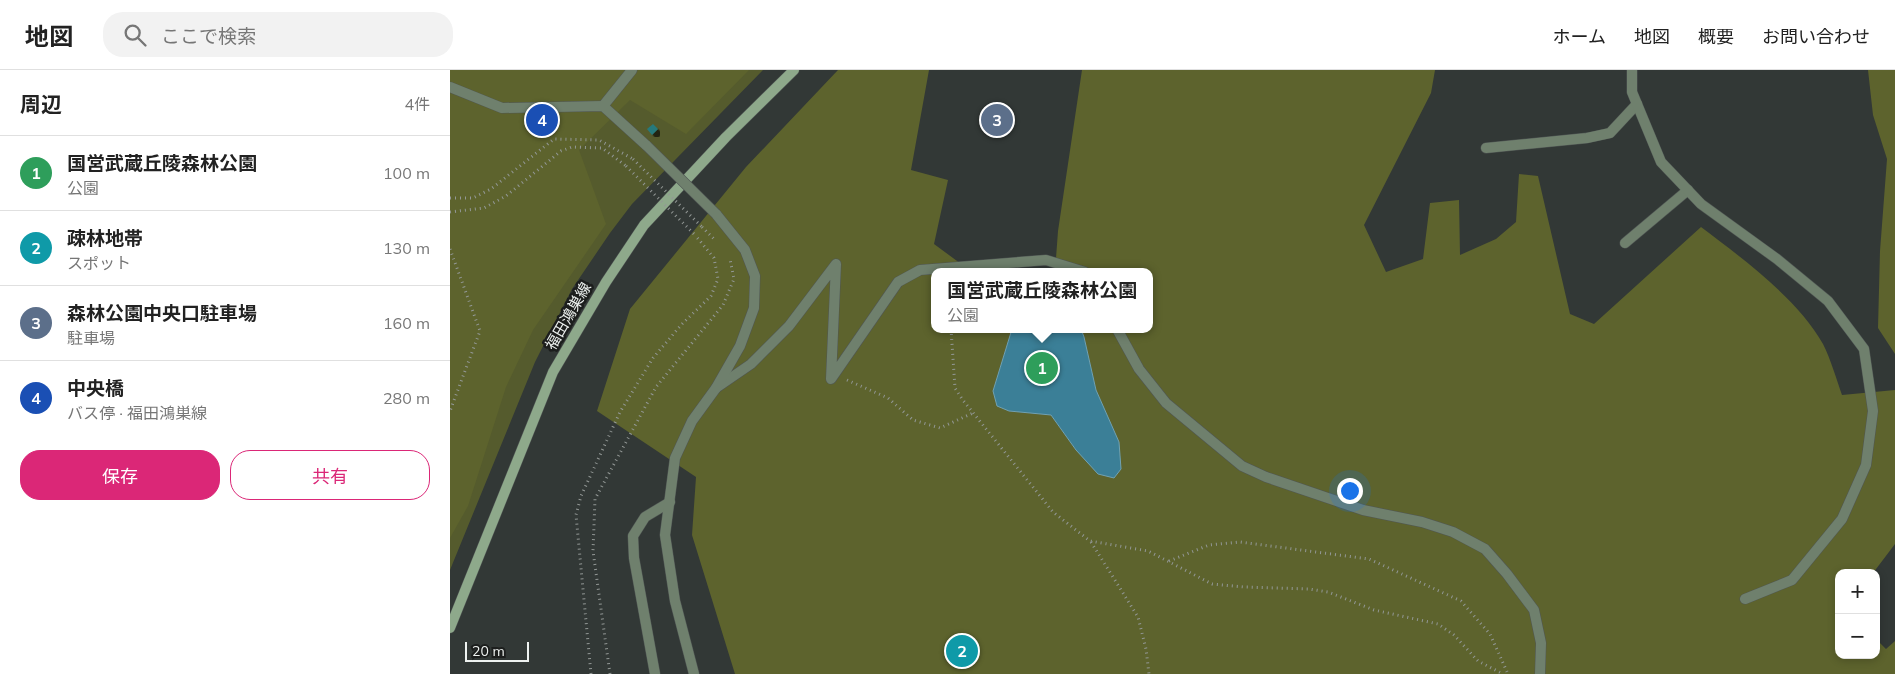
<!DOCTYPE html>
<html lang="ja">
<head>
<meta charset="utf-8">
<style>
  :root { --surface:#fff; --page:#f2f2f2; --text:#222; --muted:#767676; --line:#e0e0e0; --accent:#db2777 }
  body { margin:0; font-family:Mulish,"Noto Sans JP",sans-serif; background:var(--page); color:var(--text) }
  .controls { position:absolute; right:15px; bottom:15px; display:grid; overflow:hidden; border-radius:10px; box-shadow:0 2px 8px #0003 }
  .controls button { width:45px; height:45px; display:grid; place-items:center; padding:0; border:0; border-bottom:1px solid var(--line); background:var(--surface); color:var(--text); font:25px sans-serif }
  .scale { position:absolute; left:15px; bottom:12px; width:64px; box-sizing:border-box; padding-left:5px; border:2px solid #eef2f0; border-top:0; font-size:14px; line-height:18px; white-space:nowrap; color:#eef2f0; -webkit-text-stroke:4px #1c1e1d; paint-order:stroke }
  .you { position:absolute; left:899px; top:420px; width:18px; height:18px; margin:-12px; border:4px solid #fff; border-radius:50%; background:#1a73e8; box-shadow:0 0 0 8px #1a73e833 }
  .badge { display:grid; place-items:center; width:32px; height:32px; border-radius:50%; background:var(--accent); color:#fff; font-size:16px; font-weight:700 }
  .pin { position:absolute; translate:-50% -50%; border:2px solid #fff; box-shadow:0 1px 5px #0006 }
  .popup { position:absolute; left:481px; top:198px; width:222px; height:65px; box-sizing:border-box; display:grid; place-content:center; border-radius:10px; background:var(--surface); filter:drop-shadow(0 1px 4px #0005); font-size:16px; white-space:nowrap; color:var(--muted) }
  .popup b { font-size:19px; color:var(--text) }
  .popup::after { content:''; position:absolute; left:50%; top:100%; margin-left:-10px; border:10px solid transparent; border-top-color:var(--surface) }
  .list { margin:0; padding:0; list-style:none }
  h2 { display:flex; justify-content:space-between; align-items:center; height:65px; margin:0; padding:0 20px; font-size:21px }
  h2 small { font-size:16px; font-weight:400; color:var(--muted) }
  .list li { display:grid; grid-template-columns:32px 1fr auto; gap:15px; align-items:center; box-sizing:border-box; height:75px; padding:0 20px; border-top:1px solid var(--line) }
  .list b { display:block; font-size:19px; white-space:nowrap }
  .list p { margin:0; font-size:16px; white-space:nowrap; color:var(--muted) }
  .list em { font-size:16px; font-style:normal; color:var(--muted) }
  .actions { display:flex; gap:10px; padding:15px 20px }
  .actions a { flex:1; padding:11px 0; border:1px solid var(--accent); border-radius:20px; text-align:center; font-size:18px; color:var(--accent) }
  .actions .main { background:var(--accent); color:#fff }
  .icon { flex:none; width:28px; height:28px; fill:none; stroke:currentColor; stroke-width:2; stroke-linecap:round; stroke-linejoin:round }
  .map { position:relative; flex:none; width:1445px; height:604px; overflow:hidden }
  header { display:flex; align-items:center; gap:30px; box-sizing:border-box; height:70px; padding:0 25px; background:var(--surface); border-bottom:1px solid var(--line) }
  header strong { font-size:24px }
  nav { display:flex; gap:28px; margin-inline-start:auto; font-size:18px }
  .search { width:350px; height:45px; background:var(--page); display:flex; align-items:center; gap:12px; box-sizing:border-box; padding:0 18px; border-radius:20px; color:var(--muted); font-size:19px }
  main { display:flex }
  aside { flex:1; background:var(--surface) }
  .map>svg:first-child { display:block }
  .green { fill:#555b2d }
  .forest { fill:#5d632d }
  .water { fill:#3b7f97; stroke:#71a2b2 }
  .building { fill:#27797b; filter:url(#shadow) }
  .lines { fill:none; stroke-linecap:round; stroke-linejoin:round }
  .service-casing { stroke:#505654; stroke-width:11 }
  .pedestrian-casing { stroke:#505654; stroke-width:11 }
  .minor-casing { stroke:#505654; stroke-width:11 }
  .secondary-casing { stroke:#505654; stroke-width:11 }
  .path { stroke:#939896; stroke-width:3; stroke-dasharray:1 4; stroke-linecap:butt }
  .service { stroke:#6f806d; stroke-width:10 }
  .pedestrian { stroke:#6f806d; stroke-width:10 }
  .minor { stroke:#6f806d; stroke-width:10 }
  .secondary { stroke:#8ea98b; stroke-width:10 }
  .pedestrian-bridge-casing { stroke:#505654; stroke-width:11; stroke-linecap:butt }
  .path-bridge { stroke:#939896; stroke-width:3; stroke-dasharray:1 4; stroke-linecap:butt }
  .pedestrian-bridge { stroke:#6f806d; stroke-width:10 }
  .labels { text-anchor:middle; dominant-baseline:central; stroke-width:5; stroke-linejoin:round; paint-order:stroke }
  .street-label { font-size:15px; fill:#eef2f0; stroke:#1c1e1d }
</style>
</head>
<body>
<header>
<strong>地図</strong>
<div class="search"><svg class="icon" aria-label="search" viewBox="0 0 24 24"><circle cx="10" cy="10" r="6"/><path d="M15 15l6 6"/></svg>ここで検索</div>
<nav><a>ホーム</a><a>地図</a><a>概要</a><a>お問い合わせ</a></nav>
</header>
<main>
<aside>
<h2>周辺<small>4件</small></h2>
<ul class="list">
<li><span class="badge" style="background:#2e9e5b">1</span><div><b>国営武蔵丘陵森林公園</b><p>公園</p></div><em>100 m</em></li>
<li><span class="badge" style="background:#0f9aa8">2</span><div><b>疎林地帯</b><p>スポット</p></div><em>130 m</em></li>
<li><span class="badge" style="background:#5c6f8a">3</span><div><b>森林公園中央口駐車場</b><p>駐車場</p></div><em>160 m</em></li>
<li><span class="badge" style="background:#1a4fb4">4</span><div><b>中央橋</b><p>バス停 · 福田鴻巣線</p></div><em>280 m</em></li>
</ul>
<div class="actions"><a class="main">保存</a><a>共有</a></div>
</aside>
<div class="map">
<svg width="1445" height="604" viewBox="0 0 1445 604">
  <defs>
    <filter id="shadow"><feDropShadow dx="4.5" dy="4.5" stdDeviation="0" flood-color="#0009"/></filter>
  </defs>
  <rect width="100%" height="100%" fill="#323836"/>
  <!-- green -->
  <path class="green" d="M 0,0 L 313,0 L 182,134 L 160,163 L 122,219 L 85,292 L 0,500 Z"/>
  <!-- forest -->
  <g class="forest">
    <path d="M 0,0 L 299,0 L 236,64 L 180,30 L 129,80 L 156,154 L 83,260 L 56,317 L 18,436 L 0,468 Z"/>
    <path d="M 388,0 L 479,0 L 461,100 L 498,110 L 484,174 L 522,202 L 484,202 L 484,259 L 562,259 L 543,321 L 559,341 L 601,345 L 626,380 L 669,373 L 646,320 L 634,267 L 631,259 L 700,259 L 700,202 L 605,202 L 608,161 L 632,0 L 985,0 L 981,23 L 914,155 L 936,202 L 973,189 L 980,133 L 1009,130 L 1010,185 L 1046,169 L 1066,152 L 1069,104 L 1088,106 L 1120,244 L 1144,254 L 1251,157 C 1292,188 1348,229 1373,274 C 1381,290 1386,308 1392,325 L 1445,320 L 1445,474 L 1423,503 L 1389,503 L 1389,585 L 1426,585 L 1426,569 L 1436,579 L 1445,571 L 1445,604 L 285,604 L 242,465 L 246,407 L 147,341 L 180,239 L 296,97 Z"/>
    <path d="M 1418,0 L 1445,0 L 1445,284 L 1428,258 L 1430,181 L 1437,89 L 1423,45 Z"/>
  </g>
  <!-- water -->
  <path class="water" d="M 562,259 L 631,259 L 634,267 L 646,320 L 669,372 L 671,399 L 664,408 L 648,404 L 626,380 L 601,345 L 559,341 L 547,336 L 543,321 Z"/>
  <!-- building -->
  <path class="building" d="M 203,54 L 208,59 L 202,65 L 197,59 Z"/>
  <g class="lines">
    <!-- service casing -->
    <g class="service-casing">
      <g id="service">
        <path d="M 1036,78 L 1137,68 L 1160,63 L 1187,34"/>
        <path d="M 1175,173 L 1238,120"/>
        <path d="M 205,604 L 184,488 L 183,466 L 195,447 L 220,432"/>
      </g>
    </g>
    <!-- pedestrian casing -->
    <g class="pedestrian-casing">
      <g id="pedestrian">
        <path d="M 0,17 L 52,38 L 153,36 L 197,76"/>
        <path d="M 153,36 L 182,0"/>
        <path d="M 667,259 L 689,299 L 716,333 L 792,396 L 816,407 L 913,440 L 972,452 L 1003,462 L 1035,479 L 1057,504 L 1084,540 L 1091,573 L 1090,604"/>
        <path d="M 266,318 L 301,294 L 339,256 L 386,194 L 381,309 L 448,212 L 470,200 L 596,190 L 635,202"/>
        <path d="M 244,604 L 225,531 L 215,465 L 225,388 L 242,351 L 266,318 L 290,276 L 304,238 L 305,206 L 295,180 L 266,144"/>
      </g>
    </g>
    <!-- minor casing -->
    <g class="minor-casing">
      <path id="minor" d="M 1182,0 L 1182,22 L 1211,92 L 1251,134 L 1327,189 L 1378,231 L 1414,279 L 1423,341 L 1416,395 L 1392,449 L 1342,510 L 1295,529"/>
    </g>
    <!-- secondary casing -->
    <g class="secondary-casing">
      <path id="secondary" d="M 0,558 L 103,302 L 156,212 L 194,155 L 276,67 L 344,0"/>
    </g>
    <!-- path -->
    <g class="path">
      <path d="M 0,128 L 23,128 L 41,119 L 104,69 L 149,70 L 183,89"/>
      <path d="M 0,142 L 34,138 L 56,126 L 111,81 L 122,77 L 152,78 L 176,96"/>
      <path d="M 252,157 L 264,169"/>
      <path d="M 0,179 L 30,261 L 0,341"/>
      <path d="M 501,259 L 505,318 L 512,329 L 603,442 L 640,471 L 698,481 L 762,514 L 794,517 L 859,519 L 878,522 L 924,540 L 988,554 L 1004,565 L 1028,591 L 1053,604"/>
      <path d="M 397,310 L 438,328 L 463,350 L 490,358 L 523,343"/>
      <path d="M 641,472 L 688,547 L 696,579 L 699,604"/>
      <path d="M 719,491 L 759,475 L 790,472 L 919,489 L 1011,531 L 1040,564 L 1058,604"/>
      <path d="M 141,604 L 126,445 L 131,426 L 170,342 L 203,288 L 232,254 L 261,226 L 268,209 L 264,188 L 245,165"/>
      <path d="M 160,604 L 143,481 L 145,429 L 206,317 L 273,235 L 284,209 L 280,189"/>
    </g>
    <!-- service -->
    <use href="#service" class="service"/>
    <!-- pedestrian -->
    <use href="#pedestrian" class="pedestrian"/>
    <!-- minor -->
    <use href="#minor" class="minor"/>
    <!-- secondary -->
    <use href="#secondary" class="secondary"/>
    <!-- pedestrian-bridge casing -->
    <g class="pedestrian-bridge-casing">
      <path id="pedestrian-bridge" d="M 197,76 L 266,144"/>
    </g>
    <!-- path-bridge -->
    <g class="path-bridge">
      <path d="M 183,89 L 252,157"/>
      <path d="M 176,96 L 245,165"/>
    </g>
    <!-- pedestrian-bridge -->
    <use href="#pedestrian-bridge" class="pedestrian-bridge"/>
  </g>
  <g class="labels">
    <!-- street labels -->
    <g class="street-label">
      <text transform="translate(118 246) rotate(-60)">福田鴻巣線</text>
    </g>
  </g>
</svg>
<div class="controls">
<button>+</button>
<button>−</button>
</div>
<div class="scale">20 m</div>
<div class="you"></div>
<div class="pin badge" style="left:592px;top:298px;background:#2e9e5b">1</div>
<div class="popup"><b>国営武蔵丘陵森林公園</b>公園</div>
<div class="pin badge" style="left:512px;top:581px;background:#0f9aa8">2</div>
<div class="pin badge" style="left:547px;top:50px;background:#5c6f8a">3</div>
<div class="pin badge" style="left:92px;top:50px;background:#1a4fb4">4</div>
</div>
</main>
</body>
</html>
